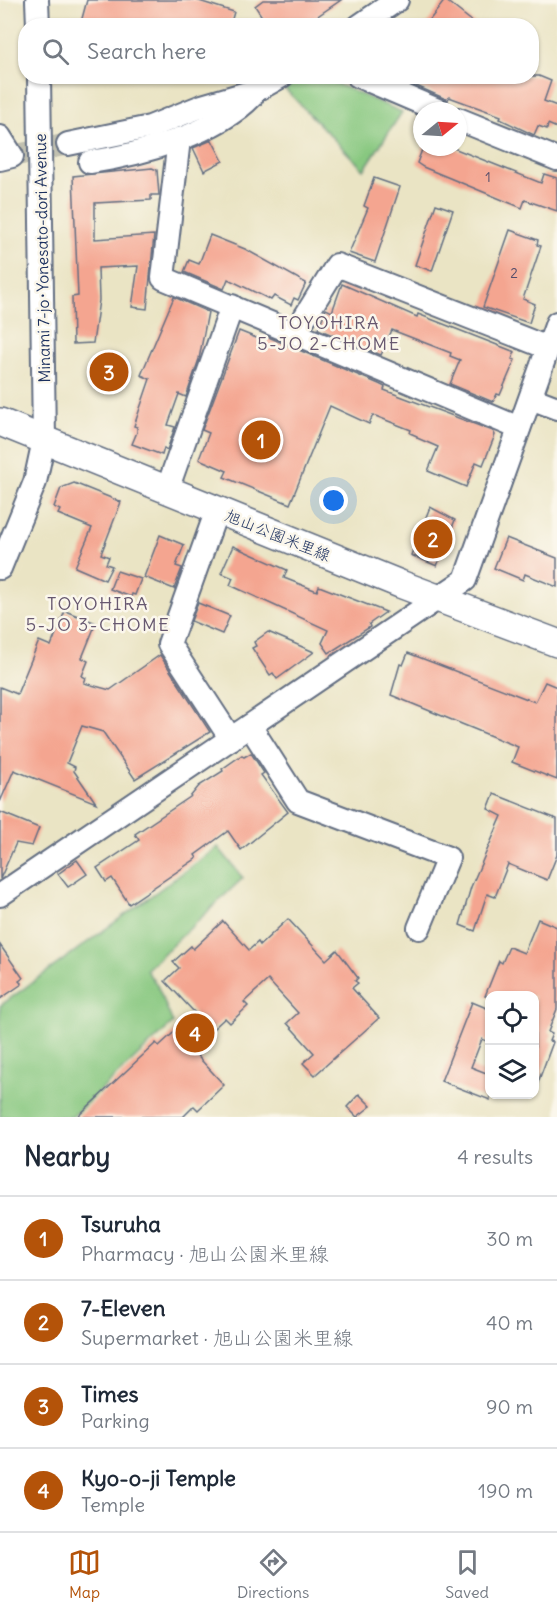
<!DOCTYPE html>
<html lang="en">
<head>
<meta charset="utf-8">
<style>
  :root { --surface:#fff; --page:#f2f2f3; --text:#1f2937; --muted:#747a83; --line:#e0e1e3; --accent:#b45309 }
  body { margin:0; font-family:Delius,"Klee One",sans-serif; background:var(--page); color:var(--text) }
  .controls { position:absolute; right:18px; bottom:18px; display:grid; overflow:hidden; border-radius:12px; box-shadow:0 2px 4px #0004 }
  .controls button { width:54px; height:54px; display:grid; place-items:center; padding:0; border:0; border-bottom:2px solid var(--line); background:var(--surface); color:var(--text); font:30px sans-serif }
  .compass { position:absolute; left:413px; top:102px; width:54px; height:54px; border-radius:50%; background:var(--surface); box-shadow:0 2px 4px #0004; rotate:72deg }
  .you { position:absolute; left:334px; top:501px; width:21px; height:21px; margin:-15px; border:4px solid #fff; border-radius:50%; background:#1a73e8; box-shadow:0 0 0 9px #1a73e833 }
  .badge { display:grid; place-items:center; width:39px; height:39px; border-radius:50%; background:var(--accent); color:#fff; font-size:20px; font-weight:700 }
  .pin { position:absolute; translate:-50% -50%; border:3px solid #fff; box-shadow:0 2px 6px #0006 }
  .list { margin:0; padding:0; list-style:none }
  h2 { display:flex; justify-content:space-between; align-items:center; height:78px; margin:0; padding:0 24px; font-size:26px }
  h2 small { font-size:20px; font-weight:400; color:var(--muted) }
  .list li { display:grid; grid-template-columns:39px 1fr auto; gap:18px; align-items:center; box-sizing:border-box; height:84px; padding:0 24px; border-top:2px solid var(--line) }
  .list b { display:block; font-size:22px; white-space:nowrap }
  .list p { margin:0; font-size:20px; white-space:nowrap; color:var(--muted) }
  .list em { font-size:20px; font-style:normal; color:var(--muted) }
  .icon { flex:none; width:33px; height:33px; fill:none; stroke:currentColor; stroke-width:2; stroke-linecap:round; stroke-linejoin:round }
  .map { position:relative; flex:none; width:557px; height:1117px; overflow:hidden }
  .search { position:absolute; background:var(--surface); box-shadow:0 2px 4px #0004; left:18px; right:18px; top:18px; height:66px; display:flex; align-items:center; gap:15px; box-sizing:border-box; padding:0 21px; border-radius:24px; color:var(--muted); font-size:22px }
  .sheet { height:414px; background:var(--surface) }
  nav { display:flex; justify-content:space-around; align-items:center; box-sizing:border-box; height:84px; border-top:2px solid var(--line); background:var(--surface); font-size:16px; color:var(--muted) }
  nav a { display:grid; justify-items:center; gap:3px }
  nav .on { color:var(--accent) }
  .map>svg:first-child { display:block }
  .green { fill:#88c880; stroke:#527c6f; stroke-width:1.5 }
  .building { fill:#f4a590 }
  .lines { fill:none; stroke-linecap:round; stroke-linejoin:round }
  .minor-tunnel { stroke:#c1c0b0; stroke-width:22; stroke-dasharray:22 11; stroke-linecap:butt }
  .minor-casing { stroke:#636e82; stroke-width:26 }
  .major-casing { stroke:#636e82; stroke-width:30 }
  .minor { stroke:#fff; stroke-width:22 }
  .major { stroke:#fff; stroke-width:27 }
  .labels { text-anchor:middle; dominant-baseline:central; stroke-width:5; stroke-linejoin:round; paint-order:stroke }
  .number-label { font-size:14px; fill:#514c6a }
  .street-label { font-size:16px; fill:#1b2f5e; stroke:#fbf7ec }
  .neighbourhood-label { font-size:18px; letter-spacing:1.5px; fill:#675870; stroke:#fbf7ec }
</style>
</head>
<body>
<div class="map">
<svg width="557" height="1117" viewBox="0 0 557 1117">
  <rect width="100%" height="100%" fill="#fbf7ec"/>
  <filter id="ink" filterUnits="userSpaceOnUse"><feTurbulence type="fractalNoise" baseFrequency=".0167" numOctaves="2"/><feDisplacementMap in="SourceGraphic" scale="12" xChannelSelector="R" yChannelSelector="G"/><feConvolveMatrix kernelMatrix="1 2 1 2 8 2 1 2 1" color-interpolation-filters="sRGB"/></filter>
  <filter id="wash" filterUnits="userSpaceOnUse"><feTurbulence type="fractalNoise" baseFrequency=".008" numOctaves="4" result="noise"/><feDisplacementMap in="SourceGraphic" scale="24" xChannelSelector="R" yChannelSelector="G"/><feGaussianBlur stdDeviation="1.35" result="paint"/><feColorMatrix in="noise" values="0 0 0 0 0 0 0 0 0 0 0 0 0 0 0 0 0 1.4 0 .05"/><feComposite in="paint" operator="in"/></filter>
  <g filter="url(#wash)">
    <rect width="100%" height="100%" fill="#eae4c4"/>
    <!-- green -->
    <g class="green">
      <path d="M 304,77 L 321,77 L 402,112 L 364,170 L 285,89 Z"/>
      <path d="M 218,847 L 243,878 L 146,970 L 157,985 L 173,1023 L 72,1117 L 0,1117 L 0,1006 Z"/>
    </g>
    <g id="blocks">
      <!-- building -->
      <g class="building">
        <path d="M 87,0 L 196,0 L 234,12 L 230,26 L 80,26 Z"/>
        <path d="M 263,0 L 341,0 L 303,26 L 268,26 L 255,6 Z"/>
        <path d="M 445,0 L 478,26 L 425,26 Z"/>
        <path d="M 394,76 L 539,76 L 551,81 L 544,101 L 557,106 L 557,128 L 548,124 L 547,129 L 538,126 L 534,135 L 500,119 L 501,116 L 449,97 L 448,100 Z"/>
        <path d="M 212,140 L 223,161 L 204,171 L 193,148 Z"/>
        <path d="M 423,147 L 451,147 L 541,183 L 544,174 L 557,178 L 557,211 L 525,200 L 522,208 L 423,167 L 417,163 Z"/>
        <path d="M 152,168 L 157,170 L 159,195 L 151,195 L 151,200 L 95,203 L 95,239 L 154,235 L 147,309 L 132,307 L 138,266 L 98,268 L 99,300 L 93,343 L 73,344 L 72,297 L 78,296 L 73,176 Z"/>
        <path d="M 374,178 L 400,187 L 375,262 L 349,253 L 368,208 L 364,206 Z"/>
        <path d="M 436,204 L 453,210 L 432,271 L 415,265 Z"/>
        <path d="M 510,230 L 538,240 L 537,245 L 541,246 L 523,299 L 535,304 L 529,323 L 483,307 Z"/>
        <path d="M 210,235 L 245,249 L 306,283 L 298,300 L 294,298 L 291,305 L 274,296 L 271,300 L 228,279 L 224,289 L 184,272 L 189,260 L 199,264 Z"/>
        <path d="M 342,284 L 417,317 L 418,314 L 515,352 L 512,359 L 515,360 L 500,395 L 497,394 L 493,402 L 450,384 L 460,360 L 450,356 L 451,353 L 392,330 L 381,355 L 318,329 L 326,309 L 332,312 Z"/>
        <path d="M 174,297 L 208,312 L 199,359 L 186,397 L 179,394 L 168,425 L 175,427 L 167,450 L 164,448 L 162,455 L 132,444 L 137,432 L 137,427 L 134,426 L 150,379 L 141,375 Z"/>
        <path d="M 239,331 L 264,341 L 266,336 L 379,384 L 385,387 L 384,390 L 493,431 L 495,435 L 483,465 L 476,462 L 466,487 L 428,471 L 438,447 L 417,438 L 417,436 L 410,433 L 411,430 L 373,415 L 369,424 L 330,406 L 290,504 L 224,477 L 227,471 L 199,459 L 209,433 L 202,430 Z"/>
        <path d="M 74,483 L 121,502 L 101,554 L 109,557 L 106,564 L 112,566 L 105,580 L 75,567 L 92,528 L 58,514 L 60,510 L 54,507 L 61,488 Z"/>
        <path d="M 430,507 L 455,520 L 437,566 L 411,555 Z"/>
        <path d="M 160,535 L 184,545 L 176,566 L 182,568 L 174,589 L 144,577 Z"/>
        <path d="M 506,538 L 557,558 L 557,587 L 525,574 L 523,580 L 494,568 Z"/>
        <path d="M 233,546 L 287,570 L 284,578 L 317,591 L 319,586 L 386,612 L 369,624 L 370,627 L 329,653 L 322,643 L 328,630 L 230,585 L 233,578 L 221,573 Z"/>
        <path d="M 117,571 L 141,579 L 135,595 L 132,594 L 131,597 L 110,589 Z"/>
        <path d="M 198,603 L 230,616 L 222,634 L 191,621 Z"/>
        <path d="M 65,611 L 96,623 L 82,658 L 88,661 L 82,676 L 86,678 L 84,683 L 110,690 L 160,655 L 210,732 L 135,779 L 103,732 L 82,726 L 67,763 L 75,767 L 74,771 L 96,803 L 14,770 L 0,802 L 0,687 L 17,694 L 39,641 L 51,646 Z"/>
        <path d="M 268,632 L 314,652 L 277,679 L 273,673 L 270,675 L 252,648 L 256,646 L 254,642 Z"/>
        <path d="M 408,653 L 535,702 L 545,682 L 557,687 L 557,780 L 512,762 L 518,747 L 391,695 L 400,664 L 403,665 Z"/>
        <path d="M 251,753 L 264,773 L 261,775 L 288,812 L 241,850 L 228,831 L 195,855 L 197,858 L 129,904 L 112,878 L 106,882 L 97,868 L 139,840 L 135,834 L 190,797 L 199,786 L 223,771 L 222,769 L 242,755 L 244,757 Z"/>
        <path d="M 494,794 L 557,819 L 557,855 L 547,880 L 508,864 L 495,897 L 487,894 L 475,931 L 460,925 L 471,887 L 502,816 L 488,809 Z"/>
        <path d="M 0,812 L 39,828 L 32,846 L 16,843 L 0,879 Z"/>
        <path d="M 77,860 L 87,874 L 68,887 L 58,874 Z"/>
        <path d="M 288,919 L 326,960 L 337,950 L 358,978 L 355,981 L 358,983 L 352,988 L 379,1018 L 315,1075 L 303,1063 L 314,1053 L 287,1023 L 298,1013 L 268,980 L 244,1002 L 248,1006 L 230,1023 L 225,1018 L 191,1049 L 224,1085 L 198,1110 L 194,1106 L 183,1117 L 77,1117 L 156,1043 L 159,1046 L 195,1013 L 165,981 L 179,968 L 173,962 L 191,946 L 193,949 L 223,921 L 249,950 L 258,942 L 260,945 Z"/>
        <path d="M 538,919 L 557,927 L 557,1009 L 548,1032 L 552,1034 L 549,1041 L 553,1042 L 536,1088 L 534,996 L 485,996 L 499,961 L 502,963 L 509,947 L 524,953 Z"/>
        <path d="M 0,945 L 23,978 L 19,981 L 22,984 L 0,999 Z"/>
        <path d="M 472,1002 L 489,1009 L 489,1042 L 482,1039 L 471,1067 L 489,1074 L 490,1100 L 441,1081 Z"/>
        <path d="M 359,1094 L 371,1106 L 357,1117 L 347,1107 Z"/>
      </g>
    </g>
  </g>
  <g filter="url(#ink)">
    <use href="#blocks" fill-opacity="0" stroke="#636e82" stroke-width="1.5"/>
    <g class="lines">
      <!-- minor-tunnel -->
      <path class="minor-tunnel" d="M 12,156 L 68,144"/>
      <!-- minor casing -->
      <g class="minor-casing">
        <g id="minor">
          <path d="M 37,0 L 38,26"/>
          <path d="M 359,26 L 397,0"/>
          <path d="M 358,76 L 440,111"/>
          <path d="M 458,119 L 557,159"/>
          <path d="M 0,137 L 12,156 L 0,159"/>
          <path d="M 179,139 L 163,278 L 519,428"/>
          <path d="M 68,144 L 150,127 L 202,106 L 257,90 L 282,76"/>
          <path d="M 90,162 C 140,155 217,133 252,96"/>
          <path d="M 295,333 L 337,265 L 548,348"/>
          <path d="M 531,398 L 557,408"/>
          <path d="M 167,490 L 232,306"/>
          <path d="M 217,510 L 169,644 L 231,739"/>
          <path d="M 0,568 L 35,482 L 44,440 L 39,76"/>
          <path d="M 250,726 L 298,801 L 448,858 L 419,928"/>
          <path d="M 0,895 L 465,580 L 557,323"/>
        </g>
      </g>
      <!-- major casing -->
      <g class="major-casing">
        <path id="major" d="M 0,422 L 400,584 L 557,643"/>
      </g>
      <!-- minor -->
      <use href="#minor" class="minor"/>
      <!-- major -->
      <use href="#major" class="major"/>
    </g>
  </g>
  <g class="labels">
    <!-- number labels -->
    <g class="number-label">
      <text x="488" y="177">1</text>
      <text x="514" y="273">2</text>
    </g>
    <!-- street labels -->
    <g class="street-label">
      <text transform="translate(42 258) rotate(-91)">Minami 7-jo･Yonesato-dori Avenue</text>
      <text transform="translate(278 535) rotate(22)">旭山公園米里線</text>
    </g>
    <!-- neighbourhood labels -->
    <g class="neighbourhood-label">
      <text x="329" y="322">TOYOHIRA<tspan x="329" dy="21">5-JO 2-CHOME</tspan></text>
      <text x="98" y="603">TOYOHIRA<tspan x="98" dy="21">5-JO 3-CHOME</tspan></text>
    </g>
  </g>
</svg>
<div class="controls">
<button><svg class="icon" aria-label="locate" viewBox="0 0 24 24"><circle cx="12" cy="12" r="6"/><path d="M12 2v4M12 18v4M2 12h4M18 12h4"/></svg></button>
<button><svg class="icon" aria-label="layers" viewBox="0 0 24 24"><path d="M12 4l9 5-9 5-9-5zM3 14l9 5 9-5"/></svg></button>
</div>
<svg class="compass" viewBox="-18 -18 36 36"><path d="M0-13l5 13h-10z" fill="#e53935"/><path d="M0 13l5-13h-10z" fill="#747a83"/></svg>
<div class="you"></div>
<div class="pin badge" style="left:261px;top:440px">1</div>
<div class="pin badge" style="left:433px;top:539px">2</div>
<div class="pin badge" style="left:109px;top:372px">3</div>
<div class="pin badge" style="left:195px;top:1033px">4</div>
<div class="search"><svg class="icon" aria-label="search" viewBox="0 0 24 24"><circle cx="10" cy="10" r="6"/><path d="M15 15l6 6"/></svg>Search here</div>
</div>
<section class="sheet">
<h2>Nearby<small>4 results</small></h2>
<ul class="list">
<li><span class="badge">1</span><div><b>Tsuruha</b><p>Pharmacy · 旭山公園米里線</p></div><em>30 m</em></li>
<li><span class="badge">2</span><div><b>7-Eleven</b><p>Supermarket · 旭山公園米里線</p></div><em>40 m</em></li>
<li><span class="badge">3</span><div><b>Times</b><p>Parking</p></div><em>90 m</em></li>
<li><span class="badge">4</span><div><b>Kyo-o-ji Temple</b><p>Temple</p></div><em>190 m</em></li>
</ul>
</section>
<nav>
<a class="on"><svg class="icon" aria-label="map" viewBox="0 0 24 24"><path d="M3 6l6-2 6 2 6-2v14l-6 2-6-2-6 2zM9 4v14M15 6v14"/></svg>Map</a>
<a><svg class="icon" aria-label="directions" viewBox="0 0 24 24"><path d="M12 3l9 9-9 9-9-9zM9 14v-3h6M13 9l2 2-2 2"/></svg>Directions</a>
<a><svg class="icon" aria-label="saved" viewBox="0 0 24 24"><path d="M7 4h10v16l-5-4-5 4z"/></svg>Saved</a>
</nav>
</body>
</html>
